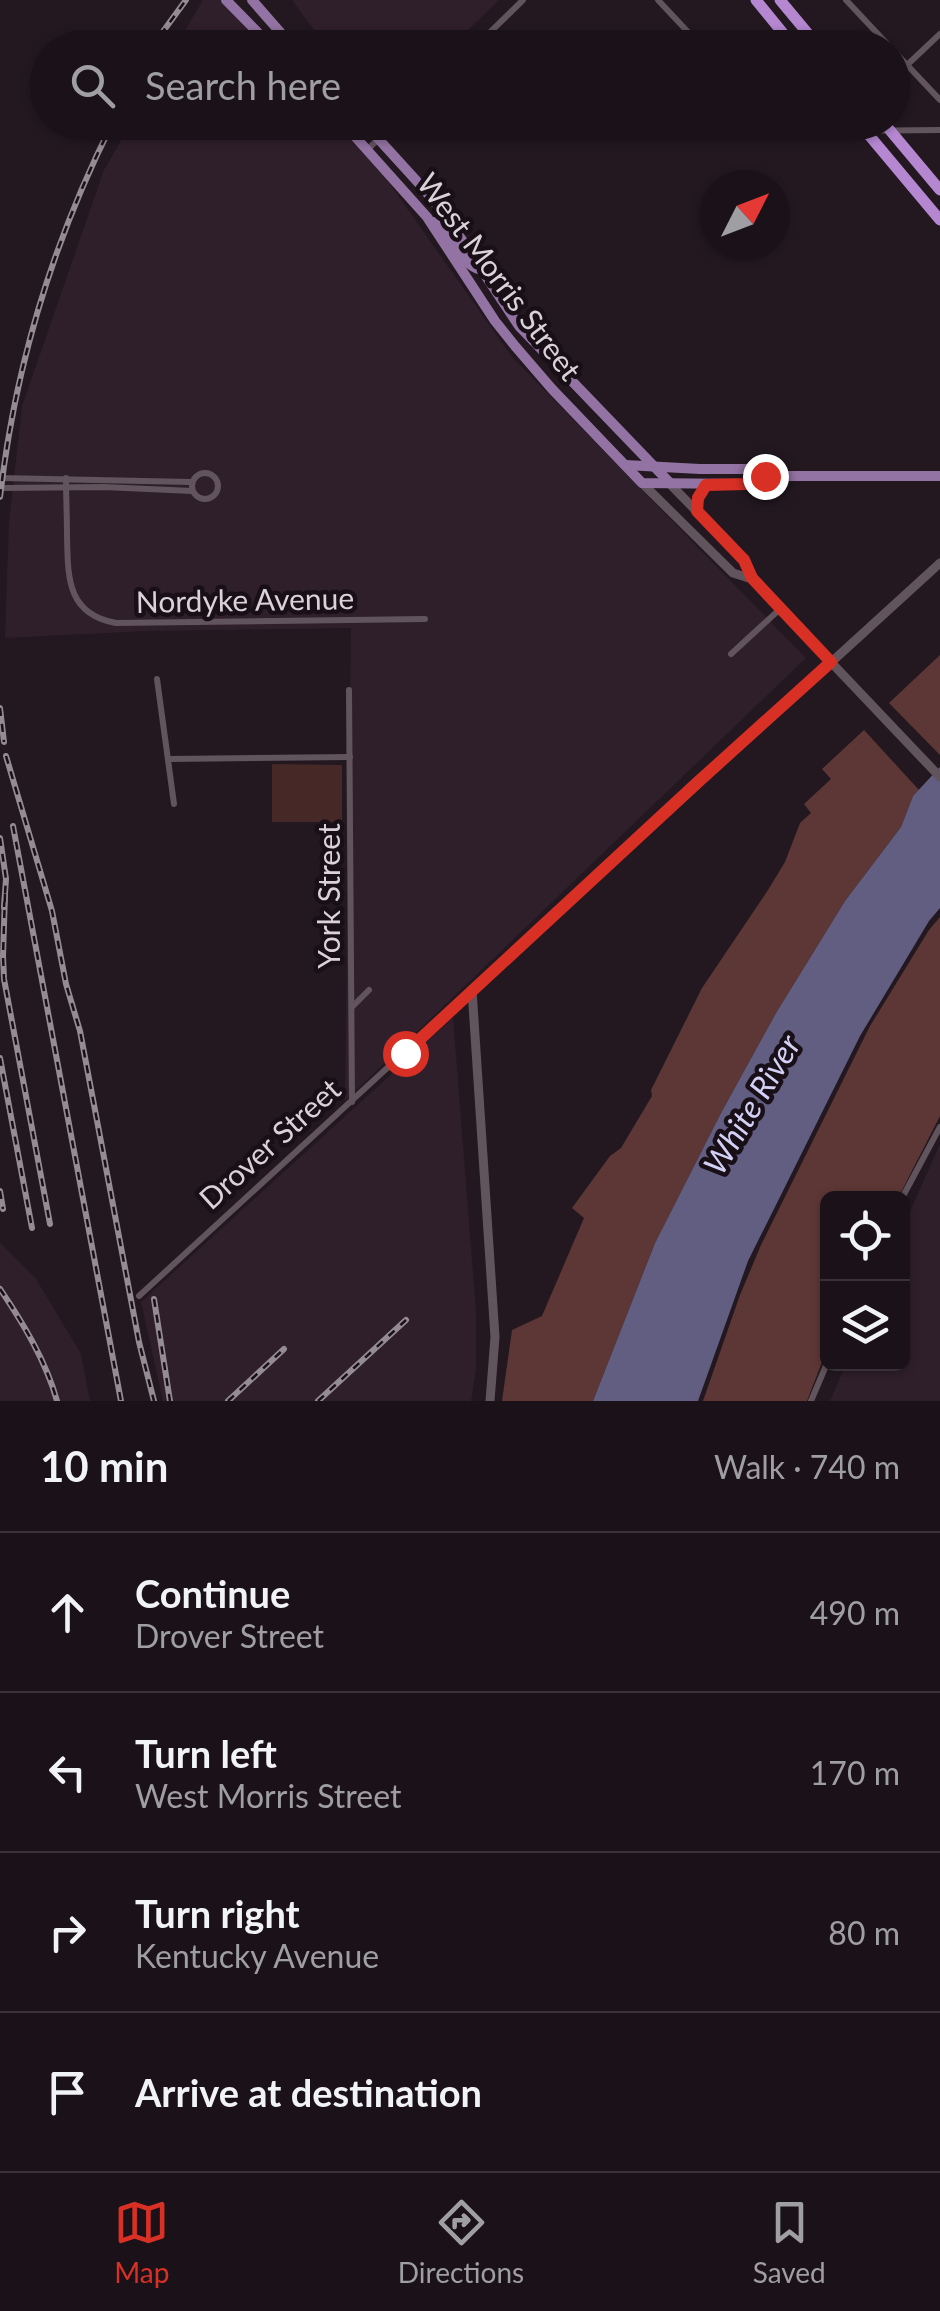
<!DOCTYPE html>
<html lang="en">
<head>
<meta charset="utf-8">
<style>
  :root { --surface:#1a1218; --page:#272025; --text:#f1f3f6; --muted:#9f9ea2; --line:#383237; --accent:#d93025 }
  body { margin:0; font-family:Lato,sans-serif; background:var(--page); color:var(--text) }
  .controls { position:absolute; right:30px; bottom:30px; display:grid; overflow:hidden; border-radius:15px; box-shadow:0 2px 8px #0004 }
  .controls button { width:90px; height:90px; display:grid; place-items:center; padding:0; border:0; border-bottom:2px solid var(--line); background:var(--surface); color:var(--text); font:50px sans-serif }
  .compass { position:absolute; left:700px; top:170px; width:90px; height:90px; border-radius:50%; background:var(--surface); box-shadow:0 2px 8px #0004; rotate:48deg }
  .stop { position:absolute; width:30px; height:30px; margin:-22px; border:8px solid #d93025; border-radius:50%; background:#fff }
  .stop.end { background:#d93025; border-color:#fff; box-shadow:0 2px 10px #0008 }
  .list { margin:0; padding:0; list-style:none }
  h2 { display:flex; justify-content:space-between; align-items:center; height:130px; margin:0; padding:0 40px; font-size:42px }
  h2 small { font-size:32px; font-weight:400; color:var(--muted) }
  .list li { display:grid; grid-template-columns:65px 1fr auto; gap:30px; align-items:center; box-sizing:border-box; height:160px; padding:0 40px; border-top:2px solid var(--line) }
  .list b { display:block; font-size:38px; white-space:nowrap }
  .list p { margin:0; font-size:32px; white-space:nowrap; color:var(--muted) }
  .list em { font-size:32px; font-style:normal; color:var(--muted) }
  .icon { flex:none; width:55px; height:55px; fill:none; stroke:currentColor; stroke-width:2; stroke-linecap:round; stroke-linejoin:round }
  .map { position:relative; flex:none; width:940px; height:1401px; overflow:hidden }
  .search { position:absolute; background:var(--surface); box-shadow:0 2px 8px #0004; left:30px; right:30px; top:30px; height:110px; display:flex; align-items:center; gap:25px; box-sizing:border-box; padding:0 35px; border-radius:55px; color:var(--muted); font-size:38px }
  .sheet { height:770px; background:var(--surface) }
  nav { display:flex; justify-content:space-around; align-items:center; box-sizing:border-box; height:140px; border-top:2px solid var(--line); background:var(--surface); font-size:28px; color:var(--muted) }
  nav a { display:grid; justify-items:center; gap:5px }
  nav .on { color:var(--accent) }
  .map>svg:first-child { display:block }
  .built { fill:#2f1f2b }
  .green { fill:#462826 }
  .forest { fill:#5d3735 }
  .water { fill:#625e81 }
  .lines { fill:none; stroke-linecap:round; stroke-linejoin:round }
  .street { stroke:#61545d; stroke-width:6 }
  .secondary { stroke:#61545d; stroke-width:9 }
  .primary { stroke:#9373a3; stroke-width:10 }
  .highway { stroke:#b587d1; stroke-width:11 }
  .rail-casing { stroke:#958c93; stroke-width:6 }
  .rail { stroke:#190f17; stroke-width:2.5; stroke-dasharray:8; stroke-linecap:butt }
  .route { stroke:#d93025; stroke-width:12 }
  .labels { text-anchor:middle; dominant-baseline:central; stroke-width:9; stroke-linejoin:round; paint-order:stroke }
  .street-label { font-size:30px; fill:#dad2d8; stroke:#190f17 }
  .water-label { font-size:32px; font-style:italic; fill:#d3d0f5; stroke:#190f17 }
</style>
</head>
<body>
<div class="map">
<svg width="940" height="1401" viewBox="0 0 940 1401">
  <rect width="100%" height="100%" fill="#231820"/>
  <!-- built -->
  <g class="built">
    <path d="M 203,0 L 220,0 L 264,47 L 175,48 Z"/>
    <path d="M 292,0 L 499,0 L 450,47 L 327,48 Z"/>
    <path d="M 334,122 L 385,177 L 512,357 L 806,658 L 345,1101 L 351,628 L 145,631 L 5,638 L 9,523 L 22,406 L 104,170 L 131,123 Z"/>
    <path d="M 453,1018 L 476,1312 L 476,1369 L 471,1401 L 163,1401 L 141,1302 Z"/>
    <path d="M 940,1144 L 940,1401 L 830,1401 L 846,1364 L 902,1364 L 903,1227 Z"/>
    <path d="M 0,1243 L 36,1279 L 81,1354 L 90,1401 L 0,1401 Z"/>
  </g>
  <!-- green -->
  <path class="green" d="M 272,764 L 342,765 L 342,822 L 272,822 Z"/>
  <!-- forest -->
  <g class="forest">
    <path d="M 940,655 L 940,755 L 889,703 Z"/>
    <path d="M 864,730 L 919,790 L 913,796 L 901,827 L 845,901 L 776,1013 L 721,1113 L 655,1243 L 593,1401 L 502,1401 L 512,1330 L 542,1316 L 584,1218 L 572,1208 L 610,1156 L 621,1148 L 652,1096 L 651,1090 L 702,988 L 768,890 L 785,862 L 800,823 L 811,813 L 804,804 L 831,779 L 822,769 Z"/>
    <path d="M 940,917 L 940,1116 L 898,1198 L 828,1198 L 827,1349 L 807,1401 L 703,1401 L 740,1295 L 761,1245 L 870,1026 L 929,930 Z"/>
  </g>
  <!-- water -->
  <path class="water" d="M 940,767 L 940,908 L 929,921 L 860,1036 L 748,1261 L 698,1401 L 593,1401 L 655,1243 L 721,1113 L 776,1013 L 845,901 L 901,827 L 913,796 Z"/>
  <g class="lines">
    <!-- street -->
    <g class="street">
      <path d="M 658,0 L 703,48"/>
      <path d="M 846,0 L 891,48"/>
      <path d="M 474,48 L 523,0"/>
      <path d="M 892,49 L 940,100"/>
      <path d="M 907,65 L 940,34"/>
      <path d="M 419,135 L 940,130"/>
      <path d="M 367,150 L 396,122"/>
      <circle cx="205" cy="486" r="13"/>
      <path d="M 0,478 L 192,482"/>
      <path d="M 66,478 C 66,497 67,516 67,535 C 68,576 66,614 116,623 L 425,619"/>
      <path d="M 0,488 L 104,487 L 192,491"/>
      <path d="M 731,654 L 780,609"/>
      <path d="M 157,679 L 174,804"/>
      <path d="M 349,690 L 352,1102"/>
      <path d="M 168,759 L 350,757"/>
      <path d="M 352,1007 L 369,990"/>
      <path d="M 902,1198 L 940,1127"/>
      <path d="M 139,1296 L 472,990"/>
      <path d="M 811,1401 L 828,1361"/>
    </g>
    <!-- secondary -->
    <g class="secondary">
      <path d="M 642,483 L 733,573 L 752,579"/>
      <path d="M 670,484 L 744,560 L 752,579 L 940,777"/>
      <path d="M 490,1401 L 495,1337 L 472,990 L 940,563"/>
    </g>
    <!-- primary -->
    <g class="primary">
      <path d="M 226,0 L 273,48"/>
      <path d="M 252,0 L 294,48"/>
      <path d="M 342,122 L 427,217 L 495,321 L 515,346 L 552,389 L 642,483 L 746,484 L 754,476 L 940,476"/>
      <path d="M 363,122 L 424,189 L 452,225 L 519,326 L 670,483"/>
      <path d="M 434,222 C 456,234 458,264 481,270"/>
      <path d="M 625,465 L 700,469 L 746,469 L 754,476"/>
      <path d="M 697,511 L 698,497 L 706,485"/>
    </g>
    <!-- highway -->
    <g class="highway">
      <path d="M 756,0 L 795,48"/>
      <path d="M 780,0 L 820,48"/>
      <path d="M 858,122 L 940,220"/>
      <path d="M 883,122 L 940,190"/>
    </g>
    <!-- rail casing -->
    <g class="rail-casing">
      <g id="rail">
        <path d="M 151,48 L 186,0"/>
        <path d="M 0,497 C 15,366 53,241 113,122"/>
        <path d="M 0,708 L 4,742"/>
        <path d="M 6,756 L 52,911 L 66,984 L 80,1031 L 139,1342 L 154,1401"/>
        <path d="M 13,826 L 121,1401"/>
        <path d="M 0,838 L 6,879 L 4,907"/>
        <path d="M 5,894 L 3,956 L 4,979 L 50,1224"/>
        <path d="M 0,1058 L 32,1228"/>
        <path d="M 0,1191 L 3,1209"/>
        <path d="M 0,1289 C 23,1323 46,1361 57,1401"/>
        <path d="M 154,1299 L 170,1401"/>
        <path d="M 228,1401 L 284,1349"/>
        <path d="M 318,1401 L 406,1320"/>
      </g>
    </g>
    <!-- rail -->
    <use href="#rail" class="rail"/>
  </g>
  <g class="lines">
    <!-- route -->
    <path class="route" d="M 405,1053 L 698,782 L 831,662 L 752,578 L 744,560 L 697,511 L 698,498 L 706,485 L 746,484 L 754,476 L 765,476"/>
  </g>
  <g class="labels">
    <!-- street labels -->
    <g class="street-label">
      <text transform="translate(500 276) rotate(53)">West Morris Street</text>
      <text transform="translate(245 599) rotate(-1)">Nordyke Avenue</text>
      <text transform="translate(328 896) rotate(-90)">York Street</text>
      <text transform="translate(269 1143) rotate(-42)">Drover Street</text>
    </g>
    <!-- water labels -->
    <g class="water-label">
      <text transform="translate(751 1104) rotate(-59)">White River</text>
    </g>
  </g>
</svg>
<div class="controls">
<button><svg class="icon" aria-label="locate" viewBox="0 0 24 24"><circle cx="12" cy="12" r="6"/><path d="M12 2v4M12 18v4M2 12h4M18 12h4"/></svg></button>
<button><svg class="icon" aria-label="layers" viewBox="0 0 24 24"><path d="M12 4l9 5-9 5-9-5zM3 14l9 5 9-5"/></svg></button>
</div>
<svg class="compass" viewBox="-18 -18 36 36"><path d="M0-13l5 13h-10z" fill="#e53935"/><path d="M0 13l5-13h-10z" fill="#9f9ea2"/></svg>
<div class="stop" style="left:405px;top:1053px"></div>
<div class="stop end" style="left:765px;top:476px"></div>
<div class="search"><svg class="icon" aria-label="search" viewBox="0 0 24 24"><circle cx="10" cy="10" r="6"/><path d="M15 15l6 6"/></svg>Search here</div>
</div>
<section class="sheet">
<h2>10 min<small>Walk · 740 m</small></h2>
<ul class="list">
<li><svg class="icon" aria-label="ahead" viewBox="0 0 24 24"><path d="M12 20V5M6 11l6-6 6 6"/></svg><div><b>Continue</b><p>Drover Street</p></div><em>490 m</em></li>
<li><svg class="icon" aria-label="left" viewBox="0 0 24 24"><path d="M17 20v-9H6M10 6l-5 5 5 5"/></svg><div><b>Turn left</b><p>West Morris Street</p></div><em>170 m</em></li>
<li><svg class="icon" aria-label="right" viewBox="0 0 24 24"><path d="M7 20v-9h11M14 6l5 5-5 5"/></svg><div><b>Turn right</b><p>Kentucky Avenue</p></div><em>80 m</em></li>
<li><svg class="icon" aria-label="arrive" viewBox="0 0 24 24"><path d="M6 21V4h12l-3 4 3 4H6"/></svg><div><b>Arrive at destination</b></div></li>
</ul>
</section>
<nav>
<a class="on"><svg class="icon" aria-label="map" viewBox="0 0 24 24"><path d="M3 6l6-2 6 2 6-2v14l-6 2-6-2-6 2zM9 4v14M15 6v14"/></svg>Map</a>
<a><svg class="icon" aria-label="directions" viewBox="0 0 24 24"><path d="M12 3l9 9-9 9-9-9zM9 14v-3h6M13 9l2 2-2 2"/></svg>Directions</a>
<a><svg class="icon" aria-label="saved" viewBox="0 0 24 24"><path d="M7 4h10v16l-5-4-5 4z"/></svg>Saved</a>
</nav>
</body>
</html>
